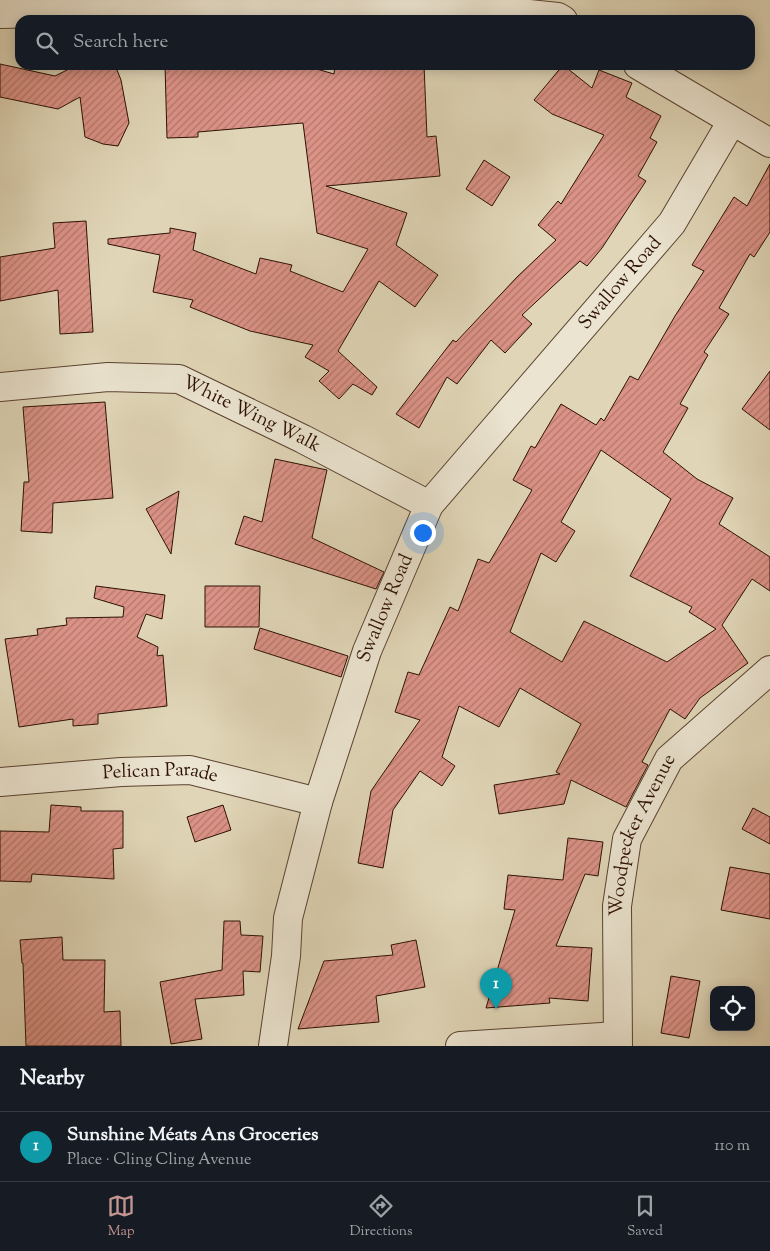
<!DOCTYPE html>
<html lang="en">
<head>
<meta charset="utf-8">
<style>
  :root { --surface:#171b24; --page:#242831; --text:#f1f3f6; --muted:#9ea1a6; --line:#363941; --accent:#c59692 }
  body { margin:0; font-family:"Sorts Mill Goudy",serif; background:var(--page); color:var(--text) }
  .controls { position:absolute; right:15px; bottom:15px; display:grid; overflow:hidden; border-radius:10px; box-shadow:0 2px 12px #0003 }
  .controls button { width:45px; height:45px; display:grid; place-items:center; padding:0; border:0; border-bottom:1px solid var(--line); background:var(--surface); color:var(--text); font:25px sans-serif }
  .you { position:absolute; left:422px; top:532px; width:18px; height:18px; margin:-12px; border:4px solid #fff; border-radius:50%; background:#1a73e8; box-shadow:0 0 0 8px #1a73e833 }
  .badge { display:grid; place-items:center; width:32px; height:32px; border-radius:50%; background:var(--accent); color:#fff; font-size:16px; font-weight:700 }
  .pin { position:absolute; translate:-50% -41px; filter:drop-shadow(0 1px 2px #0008) }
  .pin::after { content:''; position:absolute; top:26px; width:18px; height:15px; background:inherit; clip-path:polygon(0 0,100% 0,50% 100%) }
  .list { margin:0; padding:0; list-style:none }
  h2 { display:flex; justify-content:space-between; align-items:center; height:65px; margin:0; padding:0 20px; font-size:21px }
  h2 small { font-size:16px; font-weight:400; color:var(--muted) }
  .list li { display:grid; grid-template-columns:32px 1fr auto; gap:15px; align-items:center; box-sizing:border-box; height:70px; padding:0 20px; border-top:1px solid var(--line) }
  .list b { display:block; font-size:19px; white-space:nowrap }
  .list p { margin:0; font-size:16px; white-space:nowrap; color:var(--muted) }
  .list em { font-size:16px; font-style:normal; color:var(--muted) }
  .icon { flex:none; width:28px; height:28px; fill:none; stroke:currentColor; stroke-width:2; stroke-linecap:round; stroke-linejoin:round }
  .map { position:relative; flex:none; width:770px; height:1046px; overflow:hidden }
  .search { position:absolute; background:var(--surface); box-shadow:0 2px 12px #0003; left:15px; right:15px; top:15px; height:55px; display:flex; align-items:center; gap:12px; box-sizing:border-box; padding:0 18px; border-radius:15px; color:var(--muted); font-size:19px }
  .sheet { height:135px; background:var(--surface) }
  nav { display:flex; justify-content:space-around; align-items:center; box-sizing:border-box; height:70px; border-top:1px solid var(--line); background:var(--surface); font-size:14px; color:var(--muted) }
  nav a { display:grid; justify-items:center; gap:2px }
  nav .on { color:var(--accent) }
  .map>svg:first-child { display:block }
  .building { fill:url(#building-hatch); stroke:#2d1004; fill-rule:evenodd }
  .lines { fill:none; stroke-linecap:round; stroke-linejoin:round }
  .street-casing { stroke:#5a4231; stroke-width:30 }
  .street { stroke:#ebe4d0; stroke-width:28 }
  .labels { text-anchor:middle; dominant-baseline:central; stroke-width:5; stroke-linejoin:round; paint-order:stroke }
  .street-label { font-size:19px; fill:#2d1004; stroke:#ebe4d0 }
</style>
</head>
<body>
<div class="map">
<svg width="770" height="1046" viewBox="0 0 770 1046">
  <defs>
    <pattern id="building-hatch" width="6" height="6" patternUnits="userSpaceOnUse" patternTransform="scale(1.25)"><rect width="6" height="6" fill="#dc9387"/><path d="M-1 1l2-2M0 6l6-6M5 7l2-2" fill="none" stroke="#b3776c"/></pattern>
  </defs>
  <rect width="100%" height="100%" fill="#e0d6b7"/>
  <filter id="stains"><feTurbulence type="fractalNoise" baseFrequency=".004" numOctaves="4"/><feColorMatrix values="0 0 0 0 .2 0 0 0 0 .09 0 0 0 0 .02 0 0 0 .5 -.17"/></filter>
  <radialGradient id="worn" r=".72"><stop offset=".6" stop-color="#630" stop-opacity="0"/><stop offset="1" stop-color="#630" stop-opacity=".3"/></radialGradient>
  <!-- building -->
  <g class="building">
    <path d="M 0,64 L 55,76 L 77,65 L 115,65 L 121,80 L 129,123 L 118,146 L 103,144 L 85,137 L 80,97 L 58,109 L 0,97 Z"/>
    <path d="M 165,65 L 303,65 L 334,74 L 335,65 L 424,65 L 427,137 L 436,136 L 440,176 L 326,186 L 407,213 L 396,245 L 438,275 L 415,307 L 379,281 L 338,351 L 377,387 L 372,395 L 353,384 L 339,399 L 319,381 L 329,371 L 305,357 L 313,345 L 250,331 L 190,307 L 193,300 L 153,292 L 160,255 L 108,244 L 108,239 L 170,233 L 170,228 L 196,233 L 193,250 L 256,274 L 260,258 L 292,265 L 290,271 L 343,292 L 368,249 L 317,233 L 303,123 L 198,132 L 198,137 L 167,138 Z"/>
    <path d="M 563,65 L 592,88 L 599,70 L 632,83 L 626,97 L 661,116 L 650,138 L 657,142 L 638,176 L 646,181 L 602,248 L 587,266 L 580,261 L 522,315 L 532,324 L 505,353 L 491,340 L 457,384 L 447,377 L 419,428 L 396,414 L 453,340 L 456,342 L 517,277 L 556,240 L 538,225 L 558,201 L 561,204 L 604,135 L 552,114 L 534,100 Z"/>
    <path d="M 484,160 L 510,177 L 492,206 L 466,189 Z"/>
    <path d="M 770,164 L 770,232 L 754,257 L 750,254 L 719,308 L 729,314 L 704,352 L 708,355 L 680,404 L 688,408 L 663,452 L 697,479 L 733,498 L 719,524 L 770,557 L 770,591 L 752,579 L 722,625 L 748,663 L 700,698 L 685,719 L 670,709 L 642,762 L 648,765 L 626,807 L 571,780 L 564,804 L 499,814 L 494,785 L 560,774 L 556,772 L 581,724 L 520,688 L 499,727 L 459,706 L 442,757 L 455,766 L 442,786 L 420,771 L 393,810 L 383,868 L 358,863 L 371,791 L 420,720 L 395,712 L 408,672 L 419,675 L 450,607 L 458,611 L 478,559 L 489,563 L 532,490 L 513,480 L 531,446 L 535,448 L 561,404 L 596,425 L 601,418 L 604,421 L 630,376 L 638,380 L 675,316 L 704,271 L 692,265 L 734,197 L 747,206 ZM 601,450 L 671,499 L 630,576 L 692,607 L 689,612 L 716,629 L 667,662 L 584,621 L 562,662 L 510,632 L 541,553 L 556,562 L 575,531 L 561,522 Z"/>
    <path d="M 86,221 L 93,332 L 60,334 L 58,290 L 0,301 L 0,257 L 55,248 L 53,223 Z"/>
    <path d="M 770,371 L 770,430 L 742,409 Z"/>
    <path d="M 105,402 L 113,498 L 53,503 L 52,533 L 21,531 L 24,482 L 29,482 L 23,407 Z"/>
    <path d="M 275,459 L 327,470 L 312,538 L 384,572 L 376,589 L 235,544 L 244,516 L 262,522 Z"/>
    <path d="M 179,491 L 171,554 L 146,509 Z"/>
    <path d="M 96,586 L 165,595 L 162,619 L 146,614 L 137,637 L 158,647 L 157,656 L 163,655 L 167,706 L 98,714 L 98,724 L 73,726 L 73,719 L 19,727 L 5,639 L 38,635 L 37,629 L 67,625 L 66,618 L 123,617 L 124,607 L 94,598 Z"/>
    <path d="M 205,586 L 260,586 L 259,627 L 205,627 Z"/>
    <path d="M 260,628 L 348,656 L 341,677 L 254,649 Z"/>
    <path d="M 51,805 L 81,807 L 81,811 L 123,811 L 123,848 L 113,849 L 114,879 L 32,874 L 31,882 L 0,881 L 0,831 L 49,832 Z"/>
    <path d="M 223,805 L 231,830 L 195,842 L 187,817 Z"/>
    <path d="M 753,808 L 770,817 L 770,844 L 742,829 Z"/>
    <path d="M 568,838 L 603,842 L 598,876 L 585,874 L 556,946 L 592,948 L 588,1001 L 549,998 L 550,1003 L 486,1008 L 515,910 L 504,909 L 508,875 L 563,880 Z"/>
    <path d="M 730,867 L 770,874 L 770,919 L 721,910 Z"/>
    <path d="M 224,921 L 240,921 L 241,935 L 263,936 L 260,972 L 243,971 L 244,995 L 195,999 L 202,1039 L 171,1044 L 160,982 L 222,970 Z"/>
    <path d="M 62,937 L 63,960 L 105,960 L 104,1012 L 120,1011 L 121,1046 L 26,1046 L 23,963 L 22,963 L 20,940 Z"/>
    <path d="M 416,940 L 425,987 L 376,996 L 379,1022 L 298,1029 L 324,961 L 393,955 L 391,945 Z"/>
    <path d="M 671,976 L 700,981 L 689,1038 L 661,1033 Z"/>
  </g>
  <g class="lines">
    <!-- street casing -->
    <g class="street-casing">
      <g id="street">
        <path d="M 0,14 L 246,9 L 482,9 L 558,17 L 563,20"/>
        <path d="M 638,65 L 770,143"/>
        <path id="s1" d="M 0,387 L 108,377 L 179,379 L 303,439 L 429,505"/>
        <path id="s2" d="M 0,782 L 121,772 L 190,770 L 318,802"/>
        <path id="s3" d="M 273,1046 L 286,956 L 288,918 L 318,802 L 367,651 L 429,505 L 672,223 L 732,121"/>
        <path d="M 460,1046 L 617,1036"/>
        <path id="s4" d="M 618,1046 L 617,906 L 627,839 L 669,759 L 770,670"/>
      </g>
    </g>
    <!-- street -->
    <use href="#street" class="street"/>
  </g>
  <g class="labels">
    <!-- street labels -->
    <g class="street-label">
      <text stroke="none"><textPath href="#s3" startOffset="859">Swallow Road</textPath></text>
      <text stroke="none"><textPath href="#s1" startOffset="260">White Wing Walk</textPath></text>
      <text stroke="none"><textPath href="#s3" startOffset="454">Swallow Road</textPath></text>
      <text stroke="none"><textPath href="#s2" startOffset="161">Pelican Parade</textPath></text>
      <text stroke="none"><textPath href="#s4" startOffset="216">Woodpecker Avenue</textPath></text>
    </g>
  </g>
  <rect width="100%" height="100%" filter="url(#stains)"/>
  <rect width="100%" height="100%" fill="url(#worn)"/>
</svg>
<div class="controls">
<button><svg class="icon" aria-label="locate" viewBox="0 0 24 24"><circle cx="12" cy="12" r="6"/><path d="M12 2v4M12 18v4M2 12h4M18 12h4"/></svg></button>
</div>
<div class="you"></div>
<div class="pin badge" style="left:496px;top:1009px;background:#0f9aa8">1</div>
<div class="search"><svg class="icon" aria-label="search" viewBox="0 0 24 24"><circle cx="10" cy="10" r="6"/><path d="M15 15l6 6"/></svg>Search here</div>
</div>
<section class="sheet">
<h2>Nearby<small></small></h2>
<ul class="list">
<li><span class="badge" style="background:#0f9aa8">1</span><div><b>Sunshine Méats Ans Groceries</b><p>Place · Cling Cling Avenue</p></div><em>110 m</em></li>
</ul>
</section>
<nav>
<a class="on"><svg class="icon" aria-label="map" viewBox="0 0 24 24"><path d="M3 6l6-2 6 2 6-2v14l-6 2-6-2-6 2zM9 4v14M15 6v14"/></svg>Map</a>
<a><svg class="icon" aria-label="directions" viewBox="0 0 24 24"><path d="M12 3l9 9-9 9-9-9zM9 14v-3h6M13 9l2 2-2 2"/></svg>Directions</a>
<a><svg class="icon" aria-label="saved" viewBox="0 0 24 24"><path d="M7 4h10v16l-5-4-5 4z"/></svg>Saved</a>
</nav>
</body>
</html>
